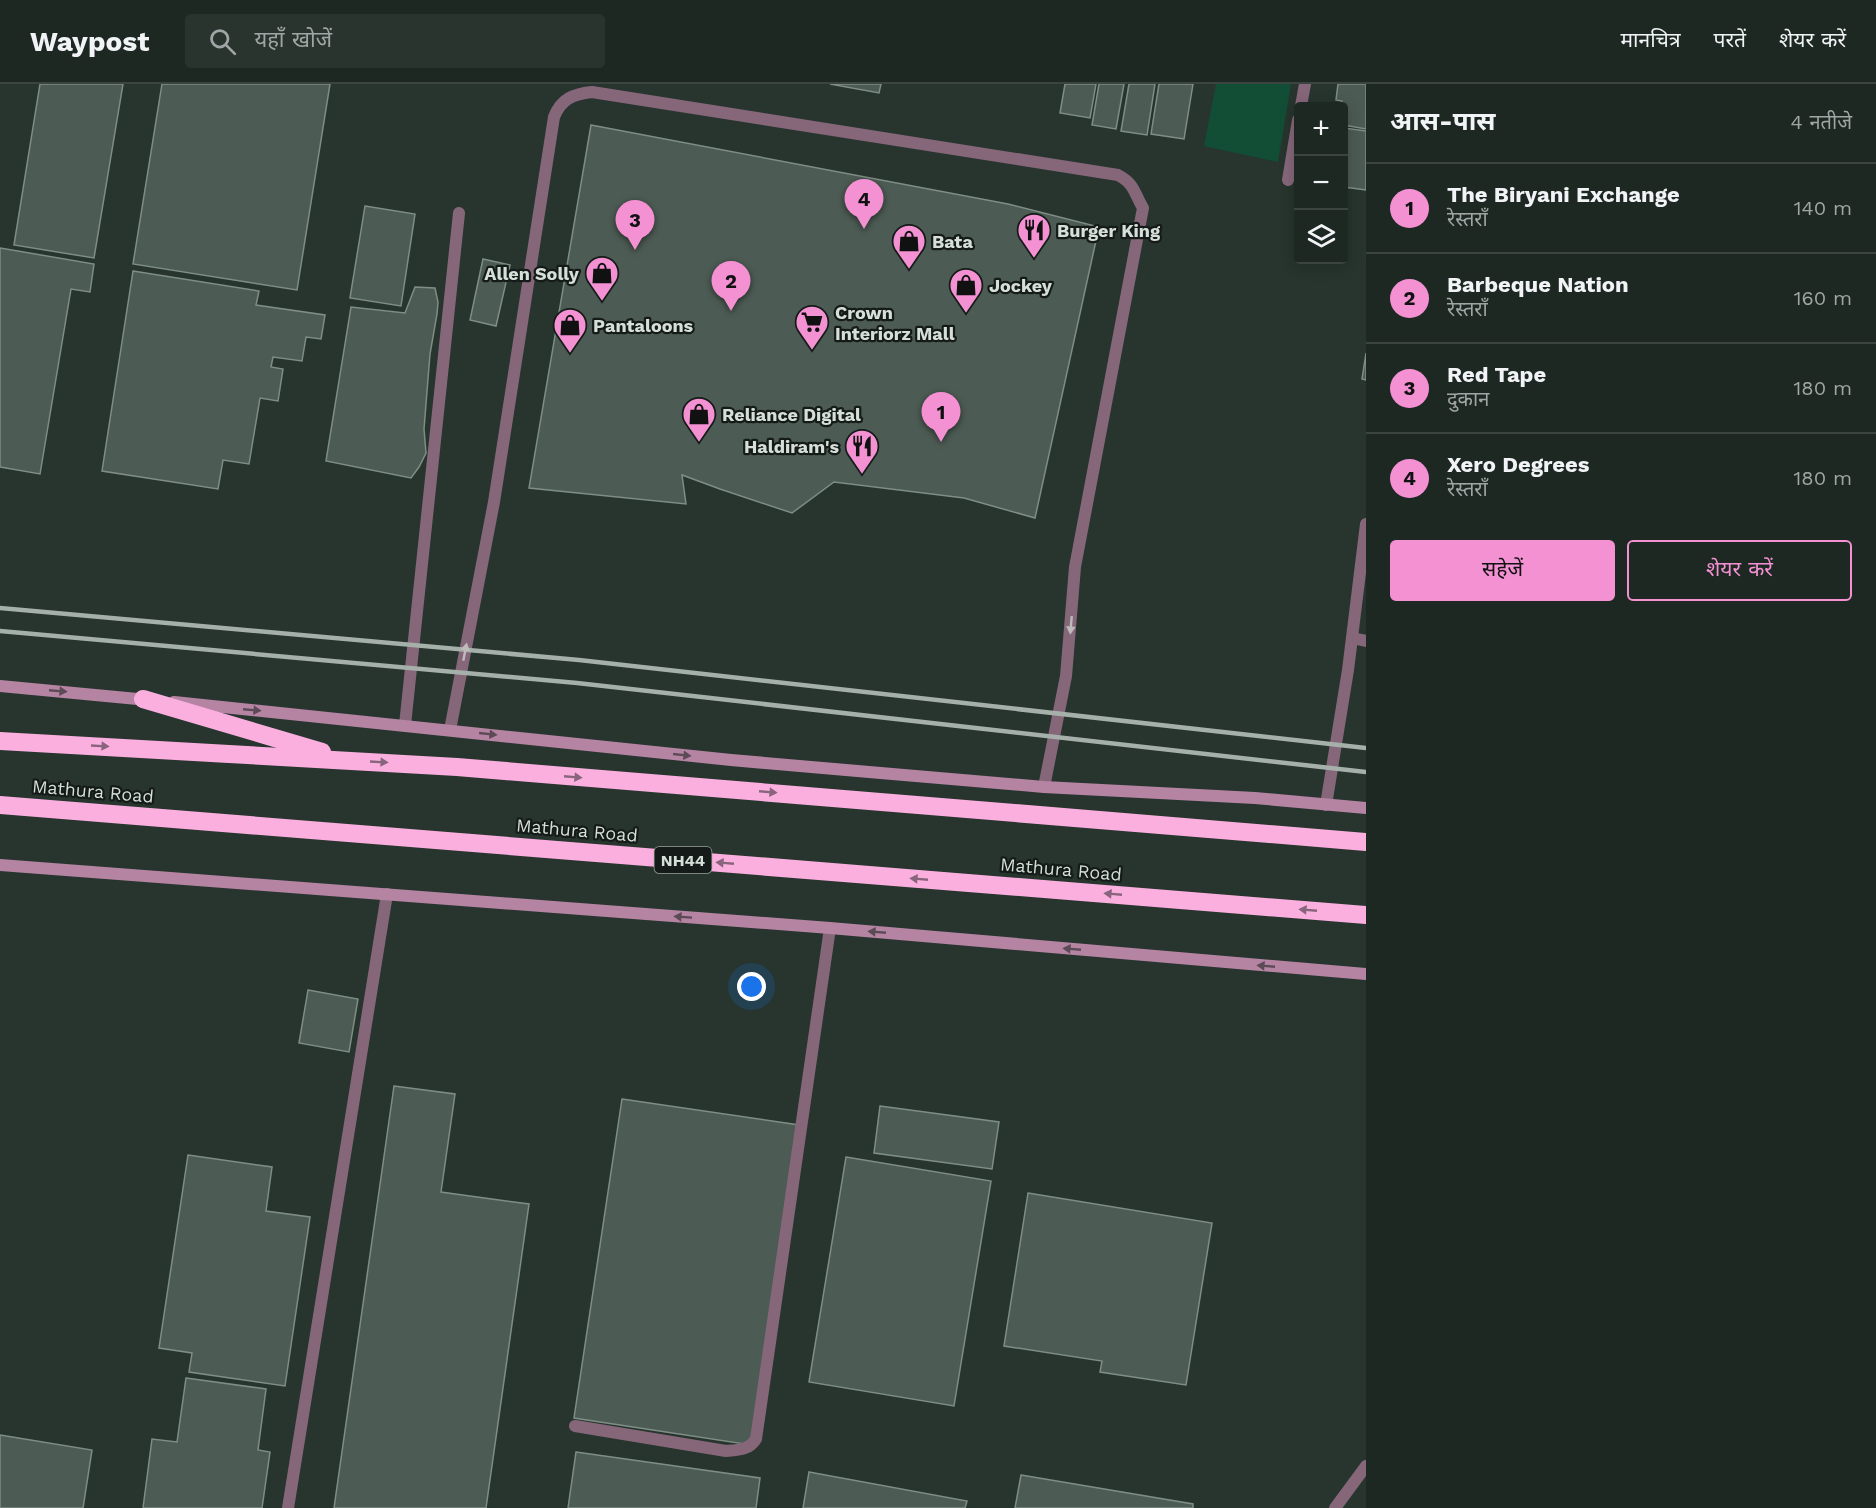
<!DOCTYPE html>
<html lang="hi">
<head>
<meta charset="utf-8">
<style>
  :root { --surface:#1d2822; --page:#2a342f; --text:#f1f3f6; --muted:#a0a6a5; --line:#3b4440; --accent:#f491d3 }
  body { margin:0; font-family:"Work Sans","Noto Sans Devanagari",sans-serif; background:var(--page); color:var(--text) }
  .controls { position:absolute; right:18px; top:18px; display:grid; overflow:hidden; border-radius:6px; box-shadow:0 3px 15px #0003 }
  .controls button { width:54px; height:54px; display:grid; place-items:center; padding:0; border:0; border-bottom:2px solid var(--line); background:var(--surface); color:var(--text); font:30px sans-serif }
  .you { position:absolute; left:752px; top:903px; width:21px; height:21px; margin:-15px; border:4px solid #fff; border-radius:50%; background:#1a73e8; box-shadow:0 0 0 9px #1a73e833 }
  .badge { display:grid; place-items:center; width:39px; height:39px; border-radius:50%; background:var(--accent); color:#111; font-size:20px; font-weight:700 }
  .pin { position:absolute; translate:-50% -50px; filter:drop-shadow(0 2px 3px #0008) }
  .pin::after { content:''; position:absolute; top:32px; width:21px; height:18px; background:inherit; clip-path:polygon(0 0,100% 0,50% 100%) }
  .list { margin:0; padding:0; list-style:none }
  h2 { display:flex; justify-content:space-between; align-items:center; height:78px; margin:0; padding:0 24px; font-size:26px }
  h2 small { font-size:20px; font-weight:400; color:var(--muted) }
  .list li { display:grid; grid-template-columns:39px 1fr auto; gap:18px; align-items:center; box-sizing:border-box; height:90px; padding:0 24px; border-top:2px solid var(--line) }
  .list b { display:block; font-size:22px; white-space:nowrap }
  .list p { margin:0; font-size:20px; white-space:nowrap; color:var(--muted) }
  .list em { font-size:20px; font-style:normal; color:var(--muted) }
  .actions { display:flex; gap:12px; padding:18px 24px }
  .actions a { flex:1; padding:14px 0; border:2px solid var(--accent); border-radius:6px; text-align:center; font-size:21px; color:var(--accent) }
  .actions .main { background:var(--accent); color:#111 }
  .icon { flex:none; width:33px; height:33px; fill:none; stroke:currentColor; stroke-width:2; stroke-linecap:round; stroke-linejoin:round }
  .map { position:relative; flex:none; width:1366px; height:1424px; overflow:hidden }
  header { display:flex; align-items:center; gap:36px; box-sizing:border-box; height:84px; padding:0 30px; background:var(--surface); border-bottom:2px solid var(--line) }
  header strong { font-size:28px }
  nav { display:flex; gap:33px; margin-inline-start:auto; font-size:21px }
  .search { width:420px; height:54px; background:var(--page); display:flex; align-items:center; gap:15px; box-sizing:border-box; padding:0 21px; border-radius:6px; color:var(--muted); font-size:22px }
  main { display:flex }
  aside { flex:1; background:var(--surface) }
  .map>svg:first-child { display:block }
  .green { fill:#124e36 }
  .building { fill:#4c5b53; stroke:#7e8e85; stroke-width:1.5 }
  .lines { fill:none; stroke-linecap:round; stroke-linejoin:round }
  .lane { stroke:#86677a; stroke-width:12 }
  .street { stroke:#86677a; stroke-width:12 }
  .secondary { stroke:#b584a3; stroke-width:12 }
  .highway { stroke:#fbafdf; stroke-width:18 }
  .rail { stroke:#a6b0ab; stroke-width:4.5 }
  .oneway { fill:#bebbbd }
  .oneway2 { fill:#5d4a57 }
  .oneway3 { fill:#88657c }
  .labels { text-anchor:middle; dominant-baseline:central; stroke-width:4.5; stroke-linejoin:round; paint-order:stroke }
  .shield { fill:#151b18; stroke:#9ca4a0; stroke-width:1.5 }
  .shield-label { font-size:16px; font-weight:bold; fill:#d6dfda }
  .poi-label { font-size:18px; font-weight:bold; fill:#d6dfda; stroke:#151b18; text-anchor:start }
  .street-label { font-size:18px; fill:#d6dfda; stroke:#151b18 }
</style>
</head>
<body>
<header>
<strong>Waypost</strong>
<div class="search"><svg class="icon" aria-label="search" viewBox="0 0 24 24"><circle cx="10" cy="10" r="6"/><path d="M15 15l6 6"/></svg>यहाँ खोजें</div>
<nav><a>मानचित्र</a><a>परतें</a><a>शेयर करें</a></nav>
</header>
<main>
<div class="map">
<svg width="1366" height="1424" viewBox="0 0 1366 1424">
  <rect width="100%" height="100%" fill="#27352e"/>
  <!-- green -->
  <path class="green" d="M 1216,0 L 1291,0 L 1278,78 L 1204,62 Z"/>
  <!-- building -->
  <g class="building">
    <path d="M 40,0 L 123,0 L 94,174 L 14,161 Z"/>
    <path d="M 162,0 L 330,0 L 297,206 L 133,180 Z"/>
    <path d="M 830,0 L 881,0 L 879,9 Z"/>
    <path d="M 1065,0 L 1096,0 L 1090,34 L 1060,29 Z"/>
    <path d="M 1099,0 L 1124,0 L 1116,45 L 1092,41 Z"/>
    <path d="M 1129,0 L 1155,0 L 1147,51 L 1121,47 Z"/>
    <path d="M 1159,0 L 1193,0 L 1184,55 L 1151,50 Z"/>
    <path d="M 1338,0 L 1366,0 L 1366,45 L 1344,41 L 1344,22 L 1341,22 L 1342,17 L 1336,16 Z"/>
    <path d="M 591,41 L 1008,120 L 1099,143 L 1035,434 L 964,414 L 834,398 L 792,429 L 720,405 L 682,391 L 686,420 L 529,404 Z"/>
    <path d="M 1344,44 L 1366,47 L 1366,106 L 1344,103 Z"/>
    <path d="M 365,122 L 415,130 L 401,222 L 350,214 Z"/>
    <path d="M 0,164 L 94,180 L 90,208 L 71,205 L 40,390 L 0,383 Z"/>
    <path d="M 483,175 L 510,181 L 496,242 L 470,236 Z"/>
    <path d="M 133,187 L 259,207 L 256,221 L 325,231 L 321,255 L 306,253 L 302,277 L 273,273 L 271,283 L 283,285 L 278,317 L 260,314 L 249,380 L 223,376 L 218,405 L 102,387 Z"/>
    <path d="M 415,203 L 435,204 L 438,218 L 437,230 L 430,270 L 424,345 L 426,369 L 419,383 L 411,394 L 326,377 L 351,223 L 405,229 Z"/>
    <path d="M 1366,269 L 1366,296 L 1362,295 Z"/>
    <path d="M 308,906 L 358,915 L 349,968 L 299,959 Z"/>
    <path d="M 394,1002 L 455,1010 L 441,1108 L 529,1120 L 486,1424 L 334,1424 Z"/>
    <path d="M 622,1015 L 799,1041 L 751,1361 L 574,1334 Z"/>
    <path d="M 880,1022 L 999,1038 L 992,1085 L 874,1069 Z"/>
    <path d="M 188,1071 L 272,1083 L 266,1127 L 310,1133 L 285,1302 L 189,1288 L 192,1269 L 159,1264 Z"/>
    <path d="M 846,1073 L 991,1097 L 954,1322 L 809,1298 Z"/>
    <path d="M 1028,1109 L 1212,1139 L 1186,1301 L 1100,1288 L 1102,1277 L 1004,1262 Z"/>
    <path d="M 186,1294 L 266,1305 L 258,1366 L 270,1368 L 262,1424 L 143,1424 L 152,1355 L 177,1358 Z"/>
    <path d="M 0,1351 L 92,1366 L 83,1424 L 0,1424 Z"/>
    <path d="M 576,1368 L 760,1394 L 756,1424 L 568,1424 Z"/>
    <path d="M 809,1388 L 967,1417 L 965,1424 L 803,1424 Z"/>
    <path d="M 1021,1391 L 1193,1420 L 1193,1424 L 1015,1424 Z"/>
  </g>
  <g class="lines">
    <!-- lane -->
    <g class="lane">
      <path d="M 1352,554 L 1366,557"/>
      <path d="M 405,641 L 459,129"/>
      <path d="M 450,646 L 494,418 L 554,33 C 561,15 573,10 592,8 L 1118,91 C 1135,100 1134,109 1143,124 L 1075,483 L 1066,592 L 1044,703"/>
      <path d="M 1326,721 L 1348,586 L 1366,440"/>
      <path d="M 575,1342 L 726,1367 C 739,1366 749,1366 756,1355 L 830,844"/>
      <path d="M 288,1424 L 387,810"/>
      <path d="M 1335,1424 L 1366,1382"/>
    </g>
    <!-- street -->
    <g class="street">
      <path d="M 1301,22 L 1305,0"/>
      <path d="M 1288,96 L 1298,36"/>
    </g>
    <!-- secondary -->
    <g class="secondary">
      <path d="M 0,602 L 148,616"/>
      <path d="M 174,618 L 731,676 L 869,688 L 1044,703 L 1255,714 L 1366,724"/>
      <path d="M 0,781 L 830,844 L 1366,890"/>
    </g>
    <!-- highway -->
    <g class="highway">
      <path d="M 143,615 L 322,668"/>
      <path d="M 0,657 L 457,683 L 1366,758"/>
      <path d="M 0,721 L 1366,831"/>
    </g>
    <!-- rail -->
    <g class="rail">
      <path d="M 0,524 L 579,576 L 1366,664"/>
      <path d="M 0,547 L 577,599 L 1366,688"/>
    </g>
  </g>
  <!-- one-way arrows -->
  <defs><path id="oneway-solid" d="M-6-.8H1V-3.2L6.5 0L1 3.2V.8H-6Z" transform="scale(1.5)"/></defs>
  <g class="oneway">
    <use href="#oneway-solid" transform="translate(1071 541) rotate(95)"/>
    <use href="#oneway-solid" transform="translate(465 568) rotate(-79)"/>
  </g>
  <g class="oneway2">
    <use href="#oneway-solid" transform="translate(58 607) rotate(5)"/>
    <use href="#oneway-solid" transform="translate(252 626) rotate(5)"/>
    <use href="#oneway-solid" transform="translate(488 650) rotate(6)"/>
    <use href="#oneway-solid" transform="translate(682 671) rotate(6)"/>
    <use href="#oneway-solid" transform="translate(683 833) rotate(-176)"/>
    <use href="#oneway-solid" transform="translate(877 848) rotate(-175)"/>
    <use href="#oneway-solid" transform="translate(1072 865) rotate(-175)"/>
    <use href="#oneway-solid" transform="translate(1266 882) rotate(-175)"/>
  </g>
  <g class="oneway3">
    <use href="#oneway-solid" transform="translate(100 662) rotate(3)"/>
    <use href="#oneway-solid" transform="translate(379 678) rotate(3)"/>
    <use href="#oneway-solid" transform="translate(573 693) rotate(5)"/>
    <use href="#oneway-solid" transform="translate(768 708) rotate(5)"/>
    <use href="#oneway-solid" transform="translate(725 779) rotate(-175)"/>
    <use href="#oneway-solid" transform="translate(919 795) rotate(-175)"/>
    <use href="#oneway-solid" transform="translate(1113 810) rotate(-175)"/>
    <use href="#oneway-solid" transform="translate(1308 826) rotate(-175)"/>
  </g>
  <!-- icons -->
  <defs>
    <g id="restaurant-pin" transform="scale(1.725)"><path d="M0 17L-7.5 6A9.5 9.5 0 1 1 7.5 6Z" fill="#f491d3" stroke="#151b18"/><path d="M-5-6h1v4h1v-4h1v4h1v-4h1v5L-1.5 .5V6h-2V.5L-5-1ZM5-6V6H3V1.5H1.5Q1.5-4 5-6Z" fill="#111"/></g>
    <g id="shop-pin" transform="scale(1.725)"><path d="M0 17L-7.5 6A9.5 9.5 0 1 1 7.5 6Z" fill="#f491d3" stroke="#151b18"/><path d="M-5-2.5h2.3a2.7 3.5 0 0 1 5.4 0H5L5.5 6h-11ZM-1.5-2.5h3a1.5 2.3 0 0 0-3 0Z" fill="#111"/></g>
    <g id="supermarket-pin" transform="scale(1.725)"><path d="M0 17L-7.5 6A9.5 9.5 0 1 1 7.5 6Z" fill="#f491d3" stroke="#151b18"/><path d="M-6-5.5h2.5l.6 2H6L4.5 2H-2.5L-4.4-4H-6ZM-1.5 3.2a1.3 1.3 0 1 0 .1 0ZM3 3.2a1.3 1.3 0 1 0 .1 0Z" fill="#111"/></g>
  </defs>
  <g fill-rule="evenodd">
    <use href="#restaurant-pin" x="1034" y="146"/>
    <use href="#shop-pin" x="909" y="157"/>
    <use href="#shop-pin" x="602" y="189"/>
    <use href="#shop-pin" x="966" y="201"/>
    <use href="#supermarket-pin" x="812" y="238"/>
    <use href="#shop-pin" x="570" y="241"/>
    <use href="#shop-pin" x="699" y="330"/>
    <use href="#restaurant-pin" x="862" y="362"/>
  </g>
  <g class="labels">
    <!-- shield labels -->
    <rect class="shield" x="654.5" y="763" width="57" height="26" rx="4.5"/>
    <g class="shield-label">
      <text x="683" y="776">NH44</text>
    </g>
    <!-- poi labels -->
    <g class="poi-label">
      <text x="1057" y="146">Burger King</text>
      <text x="932" y="157">Bata</text>
      <text x="579" y="189" text-anchor="end">Allen Solly</text>
      <text x="989" y="201">Jockey</text>
      <text x="835" y="228">Crown<tspan x="835" dy="21">Interiorz Mall</tspan></text>
      <text x="593" y="241">Pantaloons</text>
      <text x="722" y="330">Reliance Digital</text>
      <text x="839" y="362" text-anchor="end">Haldiram's</text>
    </g>
    <!-- street labels -->
    <g class="street-label">
      <text transform="translate(93 707) rotate(5)">Mathura Road</text>
      <text transform="translate(577 746) rotate(5)">Mathura Road</text>
      <text transform="translate(1061 785) rotate(5)">Mathura Road</text>
    </g>
  </g>
</svg>
<div class="controls">
<button>+</button>
<button>−</button>
<button><svg class="icon" aria-label="layers" viewBox="0 0 24 24"><path d="M12 4l9 5-9 5-9-5zM3 14l9 5 9-5"/></svg></button>
</div>
<div class="you"></div>
<div class="pin badge" style="left:941px;top:358px">1</div>
<div class="pin badge" style="left:731px;top:227px">2</div>
<div class="pin badge" style="left:635px;top:166px">3</div>
<div class="pin badge" style="left:864px;top:145px">4</div>
</div>
<aside>
<h2>आस-पास<small>4 नतीजे</small></h2>
<ul class="list">
<li><span class="badge">1</span><div><b>The Biryani Exchange</b><p>रेस्तराँ</p></div><em>140 m</em></li>
<li><span class="badge">2</span><div><b>Barbeque Nation</b><p>रेस्तराँ</p></div><em>160 m</em></li>
<li><span class="badge">3</span><div><b>Red Tape</b><p>दुकान</p></div><em>180 m</em></li>
<li><span class="badge">4</span><div><b>Xero Degrees</b><p>रेस्तराँ</p></div><em>180 m</em></li>
</ul>
<div class="actions"><a class="main">सहेजें</a><a>शेयर करें</a></div>
</aside>
</main>
</body>
</html>
